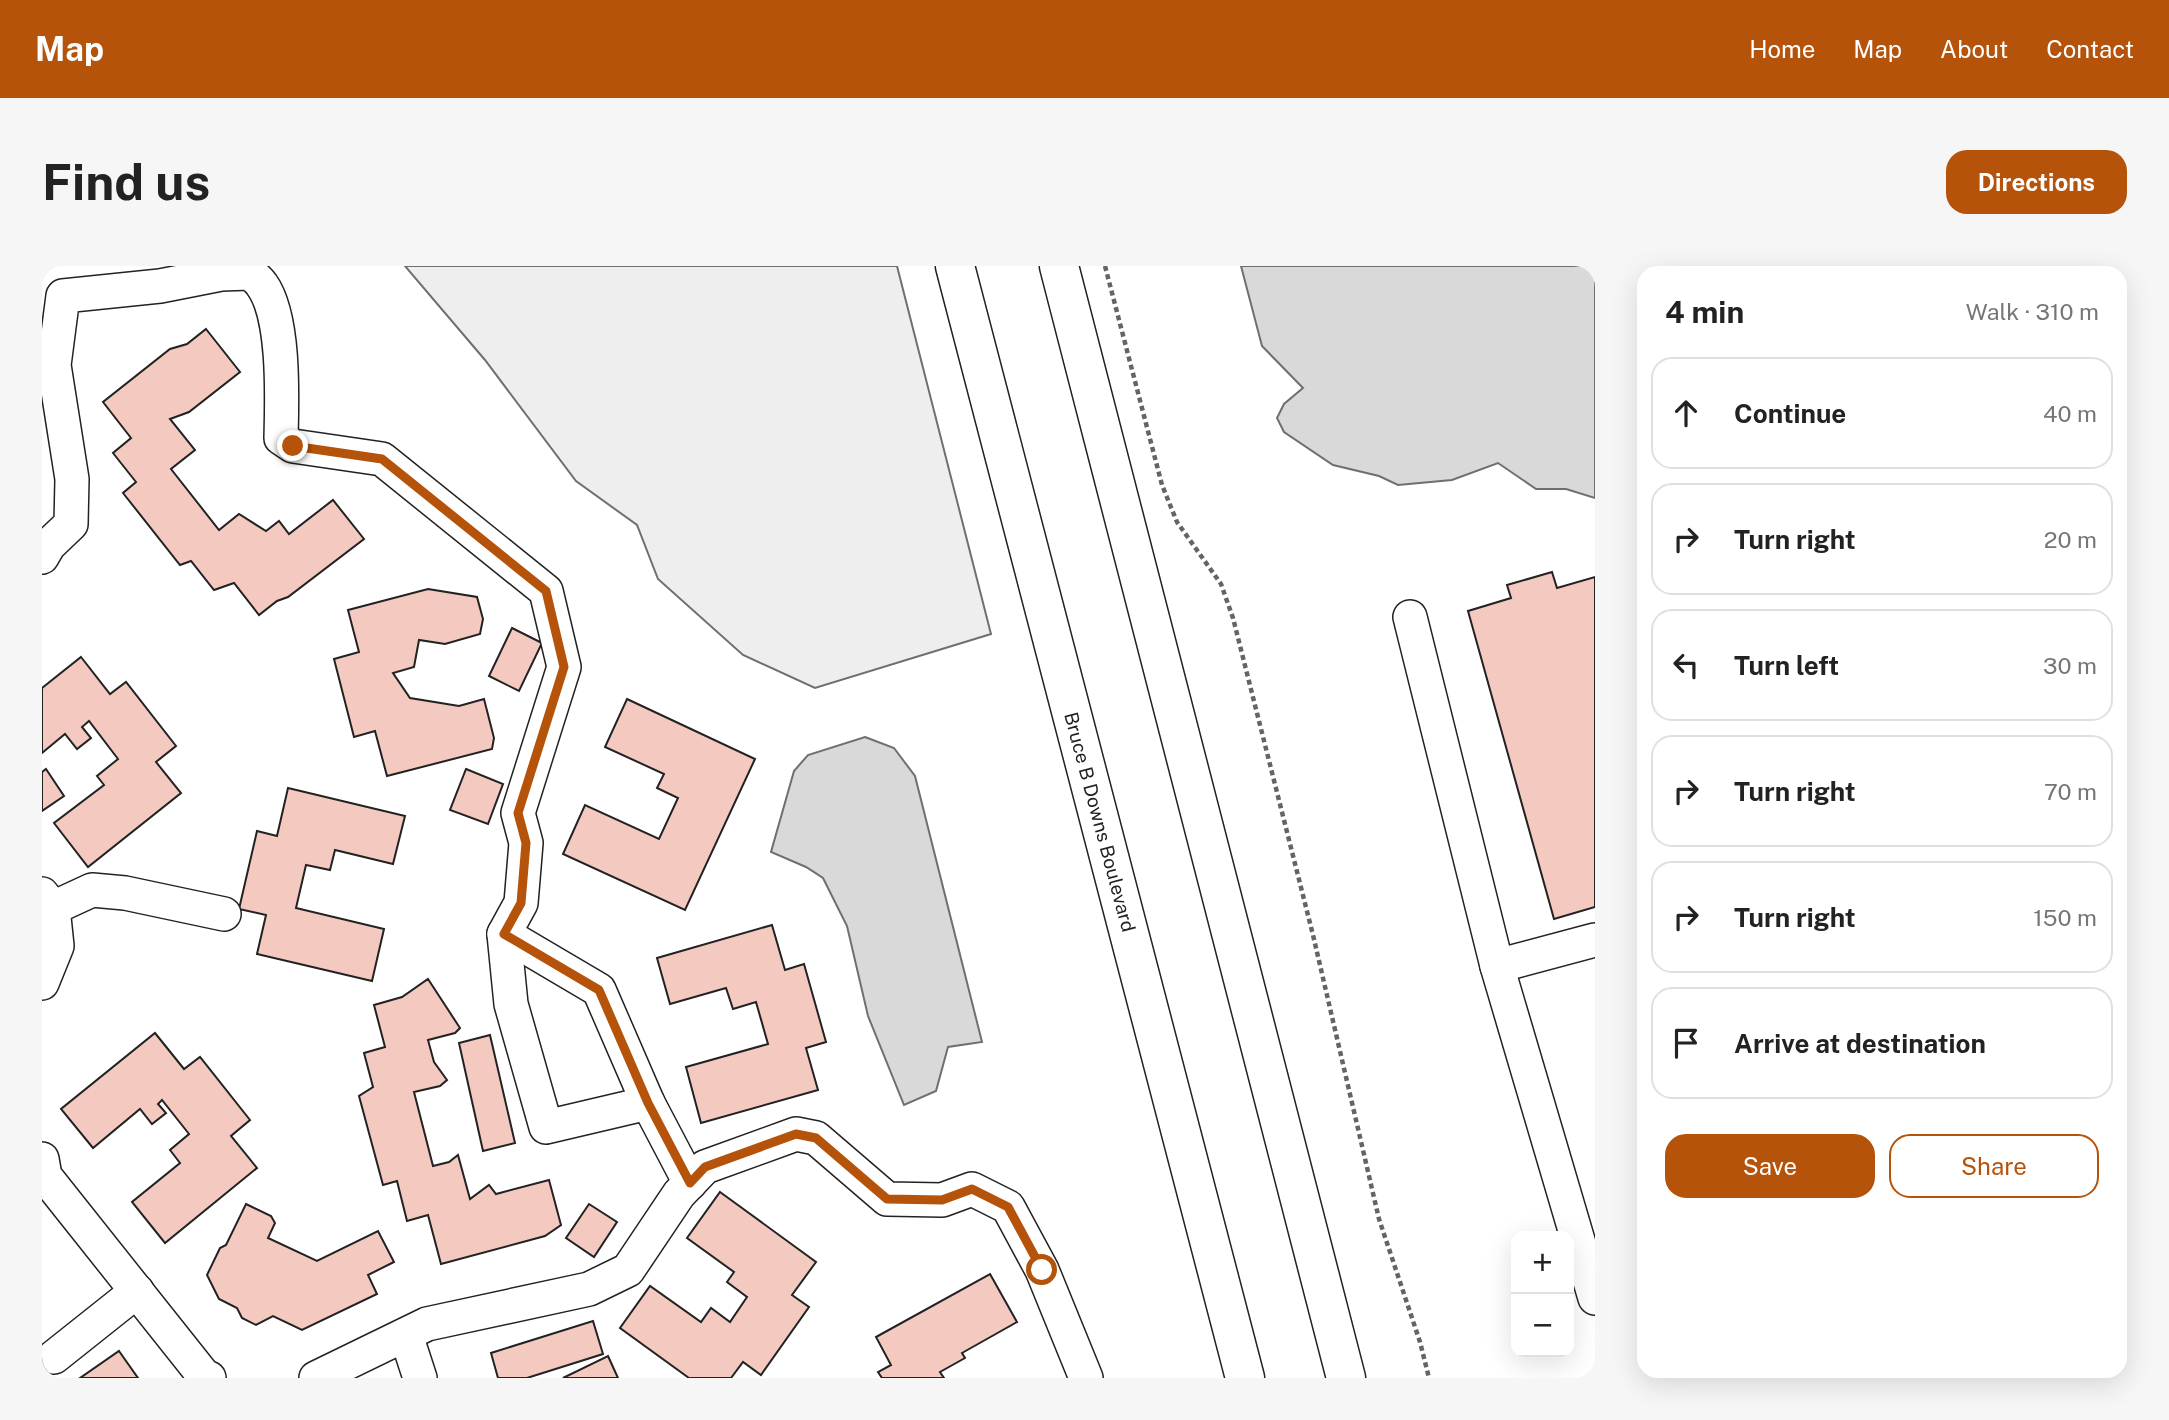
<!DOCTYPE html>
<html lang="en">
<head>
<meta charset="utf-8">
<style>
  :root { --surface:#fff; --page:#f6f6f6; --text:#222; --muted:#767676; --line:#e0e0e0; --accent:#b45309 }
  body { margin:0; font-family:"Public Sans",sans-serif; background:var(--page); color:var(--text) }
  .controls { position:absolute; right:21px; bottom:21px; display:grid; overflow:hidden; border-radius:14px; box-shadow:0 7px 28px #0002 }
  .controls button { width:63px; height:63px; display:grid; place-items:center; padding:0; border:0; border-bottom:2px solid var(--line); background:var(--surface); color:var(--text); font:35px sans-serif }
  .stop { position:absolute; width:21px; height:21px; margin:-16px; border:5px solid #b45309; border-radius:50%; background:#fff }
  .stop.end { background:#b45309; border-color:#fff; box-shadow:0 2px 7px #0008 }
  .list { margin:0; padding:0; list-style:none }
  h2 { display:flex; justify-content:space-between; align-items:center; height:91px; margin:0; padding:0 28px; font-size:30px }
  h2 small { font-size:23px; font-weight:400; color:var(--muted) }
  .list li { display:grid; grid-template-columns:46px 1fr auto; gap:21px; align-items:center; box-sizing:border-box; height:112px; margin:0 14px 14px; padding:0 14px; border:2px solid var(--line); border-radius:21px }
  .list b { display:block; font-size:26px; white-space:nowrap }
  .list em { font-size:23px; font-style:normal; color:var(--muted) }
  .actions { display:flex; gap:14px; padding:21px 28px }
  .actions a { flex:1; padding:16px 0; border:2px solid var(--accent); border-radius:21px; text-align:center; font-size:24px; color:var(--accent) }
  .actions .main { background:var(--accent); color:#fff }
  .icon { flex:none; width:38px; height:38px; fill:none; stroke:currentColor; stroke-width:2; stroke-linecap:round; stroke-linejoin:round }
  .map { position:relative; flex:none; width:1553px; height:1112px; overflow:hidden; border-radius:21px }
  header { display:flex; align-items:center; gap:42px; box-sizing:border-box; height:98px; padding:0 35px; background:var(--accent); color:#fff }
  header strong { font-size:33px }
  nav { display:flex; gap:38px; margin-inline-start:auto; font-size:24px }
  .intro { display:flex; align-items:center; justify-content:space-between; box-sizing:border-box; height:168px; padding:0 42px }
  h1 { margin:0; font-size:49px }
  .button { padding:18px 32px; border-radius:21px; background:var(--accent); color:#fff; font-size:24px; font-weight:700 }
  main { display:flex; gap:42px; padding:0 42px }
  aside { flex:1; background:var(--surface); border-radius:21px; box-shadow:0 7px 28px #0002 }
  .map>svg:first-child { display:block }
  .green { fill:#eee; stroke:#6f6f6f; stroke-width:2 }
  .water { fill:#d9d9d9; stroke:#6f6f6f; stroke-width:2 }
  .building { fill:#f3c9c0; stroke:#222; stroke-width:2 }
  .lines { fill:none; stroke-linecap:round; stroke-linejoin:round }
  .minor-casing { stroke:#222; stroke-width:36 }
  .major-casing { stroke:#222; stroke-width:41 }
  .path { stroke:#646464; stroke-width:4.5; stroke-dasharray:5 3.5; stroke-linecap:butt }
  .minor { stroke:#fff; stroke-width:33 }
  .major { stroke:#fff; stroke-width:38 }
  .route { stroke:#b45309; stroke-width:9 }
  .labels { text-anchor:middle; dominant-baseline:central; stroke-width:5; stroke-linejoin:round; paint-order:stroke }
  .street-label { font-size:19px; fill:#222; stroke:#fff }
</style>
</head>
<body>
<header>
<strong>Map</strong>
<nav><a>Home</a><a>Map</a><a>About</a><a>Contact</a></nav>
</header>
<div class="intro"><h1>Find us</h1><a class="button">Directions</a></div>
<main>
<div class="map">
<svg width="1553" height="1112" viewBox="0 0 1553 1112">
  <rect width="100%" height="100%" fill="#fff"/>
  <!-- green -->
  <path class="green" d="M 363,0 L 855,0 L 949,368 L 773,422 L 701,389 L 616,313 L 595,259 L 534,215 L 443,94 Z"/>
  <!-- water -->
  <g class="water">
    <path d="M 1199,0 L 1553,0 L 1553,232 L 1524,223 L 1494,223 L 1456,197 L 1410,214 L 1356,219 L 1337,210 L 1291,199 L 1242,166 L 1235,152 L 1242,138 L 1261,122 L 1220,80 Z"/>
    <path d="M 823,471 L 852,482 L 873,510 L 940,776 L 906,781 L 894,825 L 862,839 L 826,750 L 805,660 L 781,612 L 764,601 L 729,586 L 752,505 L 766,489 Z"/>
  </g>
  <!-- building -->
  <g class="building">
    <path d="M 164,63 L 198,106 L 147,146 L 128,153 L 153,184 L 129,203 L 177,264 L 197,248 L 224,265 L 237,255 L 247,268 L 291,234 L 322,273 L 246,331 L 235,335 L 217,349 L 192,317 L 172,324 L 149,295 L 138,299 L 81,227 L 94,216 L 71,187 L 89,172 L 61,136 L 128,83 L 145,78 Z"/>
    <path d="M 1510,306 L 1515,322 L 1553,311 L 1553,641 L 1512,653 L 1426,345 L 1469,332 L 1465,319 Z"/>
    <path d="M 386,323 L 435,331 L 441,353 L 438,368 L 403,378 L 377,374 L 372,401 L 351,407 L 368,432 L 417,440 L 442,433 L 452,472 L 450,483 L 345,510 L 333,465 L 312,471 L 292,393 L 317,386 L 306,344 Z"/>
    <path d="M 470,362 L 500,377 L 477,425 L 447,410 Z"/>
    <path d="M 39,391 L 68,428 L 84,416 L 134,480 L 114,496 L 139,527 L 46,601 L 12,557 L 62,519 L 55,510 L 76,493 L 47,455 L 40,461 L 49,472 L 35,483 L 23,468 L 0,487 L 0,422 Z"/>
    <path d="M 585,433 L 713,493 L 643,644 L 521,588 L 543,539 L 617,573 L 636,532 L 615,522 L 622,508 L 563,481 Z"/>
    <path d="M 4,503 L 22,530 L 0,545 L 0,506 Z"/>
    <path d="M 424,503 L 461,518 L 446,558 L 408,544 Z"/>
    <path d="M 246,522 L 363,550 L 351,598 L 293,584 L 288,604 L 264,599 L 254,642 L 342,663 L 330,715 L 215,688 L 224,649 L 197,643 L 215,565 L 235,570 Z"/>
    <path d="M 730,659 L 743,704 L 762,698 L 784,776 L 764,782 L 776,824 L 659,857 L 644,801 L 726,778 L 714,736 L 691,743 L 684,722 L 628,738 L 615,692 Z"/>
    <path d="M 386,713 L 418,762 L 413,767 L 386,774 L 392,796 L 405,814 L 398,820 L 372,826 L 391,900 L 407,896 L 416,889 L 428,933 L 447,919 L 454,928 L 507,914 L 519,959 L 503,970 L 399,998 L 386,949 L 365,955 L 355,915 L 341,919 L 317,830 L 331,821 L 322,787 L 343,781 L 332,739 L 360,731 Z"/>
    <path d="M 113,767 L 142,803 L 158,791 L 208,854 L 189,870 L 215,902 L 123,977 L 90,936 L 138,897 L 128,884 L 147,868 L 120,834 L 116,838 L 124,847 L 110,858 L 98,843 L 51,882 L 19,843 Z"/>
    <path d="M 448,769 L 473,877 L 441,885 L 417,777 Z"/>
    <path d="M 678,926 L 774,996 L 750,1029 L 767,1041 L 719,1109 L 701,1096 L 689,1112 L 647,1112 L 578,1062 L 608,1020 L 659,1056 L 669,1042 L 688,1056 L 705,1031 L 685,1016 L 692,1006 L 645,972 Z"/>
    <path d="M 204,938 L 229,950 L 233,957 L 226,972 L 275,995 L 336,965 L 352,996 L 326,1009 L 335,1028 L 260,1064 L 231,1050 L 214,1059 L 200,1052 L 195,1042 L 177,1033 L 165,1009 L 178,982 L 184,979 Z"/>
    <path d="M 547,938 L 575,956 L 552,991 L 524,972 Z"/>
    <path d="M 948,1008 L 975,1056 L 920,1087 L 923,1092 L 898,1106 L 902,1112 L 840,1112 L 836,1106 L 849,1099 L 834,1071 Z"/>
    <path d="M 551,1055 L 561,1088 L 485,1112 L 456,1112 L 449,1087 Z"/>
    <path d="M 77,1085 L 96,1112 L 38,1112 Z"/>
    <path d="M 566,1090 L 576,1112 L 521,1112 Z"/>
  </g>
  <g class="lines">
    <!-- minor casing -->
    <g class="minor-casing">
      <g id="minor">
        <path d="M 0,291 L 7,279 L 29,258 L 30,213 L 12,99 L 21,30 L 118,20 L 179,8 L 208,7 C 212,11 217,14 220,19 C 243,51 240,132 239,172 L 251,180 L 340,193 L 504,325 L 522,401 L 476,547 L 484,577 L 479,637 L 462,668 L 557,724 L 606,837 L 648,917"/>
        <path d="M 1368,351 L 1455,700 L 1553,1032"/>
        <path d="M 0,628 L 11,642 L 15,680 L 0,717"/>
        <path d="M 11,642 L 50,624 L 83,627 L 182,648"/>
        <path d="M 462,668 L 469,738 L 504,861 L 606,837"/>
        <path d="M 1455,700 L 1553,674"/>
        <path d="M 0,893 L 3,910 L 162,1110 L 167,1112"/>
        <path d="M 364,1069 L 378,1112"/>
        <path d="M 12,1091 L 95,1025"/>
        <path d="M 274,1112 L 385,1058 L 547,1023 L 586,1004 L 637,928 L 663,901 L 754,868 L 774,872 L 845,933 L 900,934 L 930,923 L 966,941 L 1000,1004 L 1044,1112"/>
      </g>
    </g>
    <!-- major casing -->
    <g class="major-casing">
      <g id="major">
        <path d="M 913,0 L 1203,1112"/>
        <path d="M 1017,0 L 1304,1112"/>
      </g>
    </g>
    <!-- path -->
    <path class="path" d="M 1063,0 L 1120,219 L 1135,256 L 1179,318 L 1191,352 L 1271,669 L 1337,953 L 1378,1076 L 1387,1112"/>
    <!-- minor -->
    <use href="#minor" class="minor"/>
    <!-- major -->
    <use href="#major" class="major"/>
  </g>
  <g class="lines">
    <!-- route -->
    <path class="route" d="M 251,180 L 340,193 L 504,325 L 522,401 L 476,547 L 484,577 L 479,637 L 462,668 L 557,724 L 606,837 L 648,917 L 663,901 L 754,868 L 774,872 L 845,933 L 900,934 L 930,923 L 966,941 L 1000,1004"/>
  </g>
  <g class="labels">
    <!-- street labels -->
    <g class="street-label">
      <text transform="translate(1058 556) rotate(75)">Bruce B Downs Boulevard</text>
    </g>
  </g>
</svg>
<div class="controls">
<button>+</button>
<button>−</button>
</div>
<div class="stop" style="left:1000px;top:1004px"></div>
<div class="stop end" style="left:251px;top:180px"></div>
</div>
<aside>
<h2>4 min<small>Walk · 310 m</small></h2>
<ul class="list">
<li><svg class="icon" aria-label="ahead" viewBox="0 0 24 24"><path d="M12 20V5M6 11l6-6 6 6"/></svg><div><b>Continue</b></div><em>40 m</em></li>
<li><svg class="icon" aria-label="right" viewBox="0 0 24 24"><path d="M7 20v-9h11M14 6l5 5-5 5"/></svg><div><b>Turn right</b></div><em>20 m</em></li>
<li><svg class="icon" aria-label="left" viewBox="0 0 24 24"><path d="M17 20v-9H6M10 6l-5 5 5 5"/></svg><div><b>Turn left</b></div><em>30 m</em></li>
<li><svg class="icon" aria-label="right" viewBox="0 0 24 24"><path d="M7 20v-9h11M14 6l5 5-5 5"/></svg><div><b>Turn right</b></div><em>70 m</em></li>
<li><svg class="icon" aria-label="right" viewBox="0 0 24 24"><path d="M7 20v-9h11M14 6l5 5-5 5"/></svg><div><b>Turn right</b></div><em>150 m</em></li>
<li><svg class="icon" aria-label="arrive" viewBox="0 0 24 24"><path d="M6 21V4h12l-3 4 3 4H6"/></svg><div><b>Arrive at destination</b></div></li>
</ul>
<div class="actions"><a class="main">Save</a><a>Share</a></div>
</aside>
</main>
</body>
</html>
